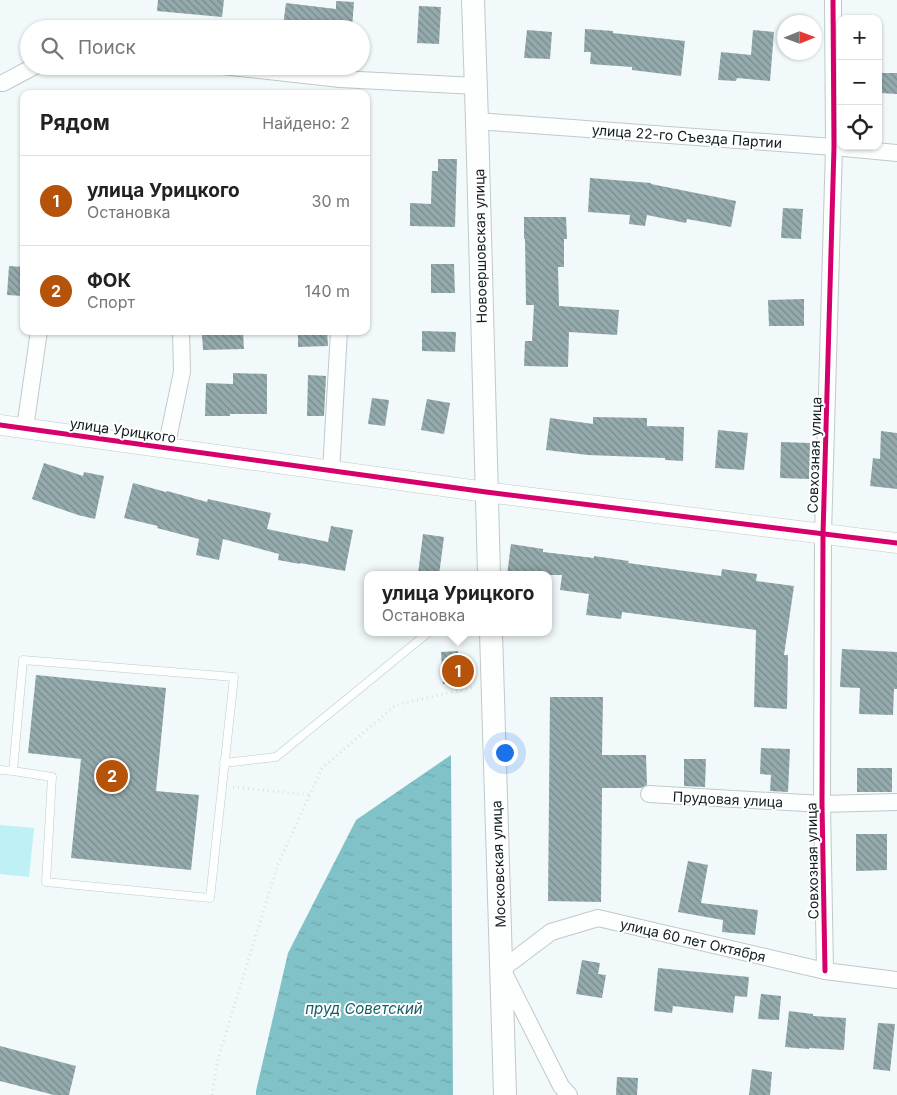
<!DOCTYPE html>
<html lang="ru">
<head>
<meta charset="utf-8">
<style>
  :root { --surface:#fff; --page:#f2f2f2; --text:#222; --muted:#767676; --line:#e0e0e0; --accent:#b45309 }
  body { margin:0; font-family:Inter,sans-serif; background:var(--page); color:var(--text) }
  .controls { position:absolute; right:15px; top:15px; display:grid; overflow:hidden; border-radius:10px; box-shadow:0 1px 4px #0004 }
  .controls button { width:45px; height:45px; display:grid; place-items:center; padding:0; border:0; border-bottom:1px solid var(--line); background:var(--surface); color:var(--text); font:25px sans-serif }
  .compass { position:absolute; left:777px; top:15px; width:45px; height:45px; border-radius:50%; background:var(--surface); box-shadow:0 1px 4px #0004; rotate:89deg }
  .you { position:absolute; left:504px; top:752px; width:18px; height:18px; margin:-12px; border:4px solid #fff; border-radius:50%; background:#1a73e8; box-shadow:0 0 0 8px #1a73e833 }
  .badge { display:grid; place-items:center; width:32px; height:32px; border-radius:50%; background:var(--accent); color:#fff; font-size:16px; font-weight:700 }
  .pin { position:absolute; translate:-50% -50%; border:2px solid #fff; box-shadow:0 1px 5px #0006 }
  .popup { position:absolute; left:364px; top:571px; width:188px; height:65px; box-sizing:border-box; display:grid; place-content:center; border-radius:10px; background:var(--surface); filter:drop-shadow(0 1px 4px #0005); font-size:16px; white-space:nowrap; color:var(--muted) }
  .popup b { font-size:19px; color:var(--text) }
  .popup::after { content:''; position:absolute; left:50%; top:100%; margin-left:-10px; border:10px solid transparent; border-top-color:var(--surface) }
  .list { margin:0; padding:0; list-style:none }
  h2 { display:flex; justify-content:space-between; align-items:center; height:65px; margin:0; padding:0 20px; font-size:21px }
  h2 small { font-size:16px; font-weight:400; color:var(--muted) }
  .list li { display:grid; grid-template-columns:32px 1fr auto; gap:15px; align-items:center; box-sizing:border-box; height:90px; padding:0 20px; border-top:1px solid var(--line) }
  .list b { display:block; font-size:19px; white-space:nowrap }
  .list p { margin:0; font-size:16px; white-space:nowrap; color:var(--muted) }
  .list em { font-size:16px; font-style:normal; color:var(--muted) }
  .icon { flex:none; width:28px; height:28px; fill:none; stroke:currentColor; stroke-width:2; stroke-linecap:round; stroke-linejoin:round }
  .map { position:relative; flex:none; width:897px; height:1095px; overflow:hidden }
  .search { position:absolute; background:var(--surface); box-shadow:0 1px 4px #0004; left:20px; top:20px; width:350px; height:55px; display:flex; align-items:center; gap:12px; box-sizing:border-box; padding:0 18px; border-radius:28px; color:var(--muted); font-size:19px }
  .panel { position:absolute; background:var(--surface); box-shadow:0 1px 4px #0004; left:20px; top:90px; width:350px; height:245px; border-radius:10px }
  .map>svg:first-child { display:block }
  .green { fill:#bff0f5 }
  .water { fill:url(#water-ripples) }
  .building { fill:url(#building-back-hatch) }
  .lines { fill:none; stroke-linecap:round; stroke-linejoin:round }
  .service-casing { stroke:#c0c9ca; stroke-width:9 }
  .minor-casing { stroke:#c0c9ca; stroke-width:18 }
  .tertiary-casing { stroke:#c0c9ca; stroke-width:21 }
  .secondary-casing { stroke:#c0c9ca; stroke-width:24 }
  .path { stroke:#dee0e0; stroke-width:3; stroke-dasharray:1 4; stroke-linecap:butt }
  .service { stroke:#fdfefe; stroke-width:8 }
  .minor { stroke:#fdfefe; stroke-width:16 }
  .tertiary { stroke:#fdfefe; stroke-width:20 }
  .secondary { stroke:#fdfefe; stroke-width:22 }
  .cycleway-casing { stroke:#fff; stroke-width:8 }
  .cycleway { stroke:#d6006c; stroke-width:5 }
  .labels { text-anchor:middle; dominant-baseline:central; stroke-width:4; stroke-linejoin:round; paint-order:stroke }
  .street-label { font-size:14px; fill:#111e20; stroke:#fff }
  .water-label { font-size:15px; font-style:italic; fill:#156067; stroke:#fff }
</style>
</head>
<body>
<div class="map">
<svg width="897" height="1095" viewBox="0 0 897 1095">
  <defs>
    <pattern id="water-ripples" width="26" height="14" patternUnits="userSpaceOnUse" patternTransform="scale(1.25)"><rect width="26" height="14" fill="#80c2c8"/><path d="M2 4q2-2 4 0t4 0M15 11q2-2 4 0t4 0" fill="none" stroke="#6ea6ac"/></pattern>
    <pattern id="building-back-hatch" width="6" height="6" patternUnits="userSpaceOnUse" patternTransform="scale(1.25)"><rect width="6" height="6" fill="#94aaac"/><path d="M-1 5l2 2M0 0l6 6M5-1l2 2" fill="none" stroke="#778a8c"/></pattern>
  </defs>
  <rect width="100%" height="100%" fill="#f2f9fa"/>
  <!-- green -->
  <path class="green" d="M 0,825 L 34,828 L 29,877 L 0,874 Z"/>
  <!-- water -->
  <path class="water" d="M 451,755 L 453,1095 L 256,1095 L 256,1091 L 288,953 L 356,820 Z"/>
  <!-- building -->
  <g class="building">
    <path d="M 158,0 L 224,0 L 222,17 L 157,11 Z"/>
    <path d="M 336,1 L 354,2 L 352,29 L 311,29 L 283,26 L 286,3 L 336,9 Z"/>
    <path d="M 419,6 L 441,7 L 439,44 L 417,43 Z"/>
    <path d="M 585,29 L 613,31 L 613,33 L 685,41 L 681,76 L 632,70 L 632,67 L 590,64 L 591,52 L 584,52 Z"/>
    <path d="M 527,30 L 552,32 L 550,59 L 524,58 Z"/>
    <path d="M 753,30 L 774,32 L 770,81 L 737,78 L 736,81 L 718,80 L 721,52 L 751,55 Z"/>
    <path d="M 879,73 L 897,73 L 897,94 L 879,93 Z"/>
    <path d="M 438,159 L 457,159 L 455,227 L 410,226 L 410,203 L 431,204 L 432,171 L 438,171 Z"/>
    <path d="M 590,178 L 651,183 L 651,184 L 736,201 L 731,227 L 687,219 L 686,223 L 647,215 L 645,226 L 629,224 L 630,215 L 588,212 Z"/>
    <path d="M 783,208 L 803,209 L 801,239 L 781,238 Z"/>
    <path d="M 524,217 L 566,217 L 567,239 L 564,239 L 564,267 L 558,267 L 559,306 L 619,310 L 617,335 L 569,332 L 568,367 L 524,366 L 525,341 L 532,341 L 534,305 L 526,305 L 525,239 L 524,239 Z"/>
    <path d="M 431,264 L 454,264 L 455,293 L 431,293 Z"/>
    <path d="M 9,266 L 24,267 L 24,296 L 7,295 Z"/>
    <path d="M 804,299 L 804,326 L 769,326 L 768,300 Z"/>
    <path d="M 298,331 L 327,331 L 328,346 L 298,347 Z"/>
    <path d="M 422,331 L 456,332 L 455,352 L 422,351 Z"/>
    <path d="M 243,332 L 244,349 L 203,350 L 202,335 Z"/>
    <path d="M 233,373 L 267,374 L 267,414 L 230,414 L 230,416 L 205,416 L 206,383 L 233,384 Z"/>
    <path d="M 308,375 L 326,376 L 324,416 L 307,416 Z"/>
    <path d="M 372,398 L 389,400 L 385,426 L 368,424 Z"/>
    <path d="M 427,399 L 450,403 L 444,434 L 421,430 Z"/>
    <path d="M 593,417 L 647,418 L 647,426 L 684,427 L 683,461 L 665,460 L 665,458 L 588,455 L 546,450 L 550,418 L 593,424 Z"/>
    <path d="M 718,430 L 748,433 L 744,470 L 715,468 Z"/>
    <path d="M 881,431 L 897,433 L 897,489 L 870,486 L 873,458 L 880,459 Z"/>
    <path d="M 781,442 L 810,443 L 809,479 L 780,478 Z"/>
    <path d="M 44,463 L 83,476 L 84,472 L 104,476 L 95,519 L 78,515 L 32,499 Z"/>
    <path d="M 133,483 L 166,492 L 167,491 L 207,502 L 208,499 L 271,513 L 267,529 L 328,542 L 331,526 L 353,530 L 345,571 L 300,563 L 300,564 L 278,560 L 279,554 L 223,539 L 219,560 L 196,555 L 199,539 L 157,528 L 158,526 L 124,518 Z"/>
    <path d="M 423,534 L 444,537 L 439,575 L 418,574 Z"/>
    <path d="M 511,544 L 543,549 L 543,552 L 594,558 L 594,556 L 629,561 L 628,563 L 721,576 L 722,569 L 757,574 L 756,581 L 794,586 L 784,655 L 788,655 L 787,709 L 754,707 L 756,630 L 622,612 L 621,619 L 586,615 L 589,594 L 560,590 L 562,575 L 507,575 Z"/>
    <path d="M 842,649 L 897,652 L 897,689 L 894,689 L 893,715 L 859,714 L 860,688 L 840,687 Z"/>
    <path d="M 458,651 L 460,683 L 443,684 L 441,652 Z"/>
    <path d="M 36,675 L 166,688 L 156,791 L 199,795 L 191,870 L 71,858 L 81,759 L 28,753 Z"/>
    <path d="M 550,697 L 603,697 L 602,755 L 646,755 L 647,785 L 641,788 L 602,788 L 601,902 L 548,901 Z"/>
    <path d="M 761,748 L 790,749 L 788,792 L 770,791 L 771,775 L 760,774 Z"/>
    <path d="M 684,759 L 706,759 L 705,787 L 684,786 Z"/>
    <rect x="857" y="768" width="35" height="24"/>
    <path d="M 856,834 L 887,834 L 887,870 L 856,871 Z"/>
    <path d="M 688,861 L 708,865 L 701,903 L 758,910 L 755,935 L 722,932 L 723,920 L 678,912 Z"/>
    <path d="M 582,960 L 600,963 L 598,974 L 606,975 L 602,998 L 576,994 Z"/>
    <path d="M 658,968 L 749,977 L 747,997 L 735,996 L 733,1013 L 673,1006 L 672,1013 L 654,1011 Z"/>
    <path d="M 761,994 L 781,996 L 779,1020 L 758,1019 Z"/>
    <path d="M 789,1011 L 813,1014 L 813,1016 L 846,1018 L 844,1050 L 809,1048 L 809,1049 L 785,1047 Z"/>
    <path d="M 878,1023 L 895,1024 L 890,1071 L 873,1069 Z"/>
    <path d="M 0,1046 L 76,1066 L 69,1095 L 54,1095 L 0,1081 Z"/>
    <path d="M 752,1069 L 772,1072 L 770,1095 L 749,1095 Z"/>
    <path d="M 617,1077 L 638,1078 L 637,1095 L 616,1095 Z"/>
  </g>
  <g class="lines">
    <!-- service casing -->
    <g class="service-casing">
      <g id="service">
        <path d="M 224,763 L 276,757 L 429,632"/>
        <path d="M 0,770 L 13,771 L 52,777 L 46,882 L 210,898 L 234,677 L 23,660 L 13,771"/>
      </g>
    </g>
    <!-- minor casing -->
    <g class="minor-casing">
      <g id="minor">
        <path d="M 222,66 L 340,79 L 476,86"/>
        <path d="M 0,83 L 3,83 L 35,66"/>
        <path d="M 477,121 L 834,147 L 897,153"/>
        <path d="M 25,428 L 39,331"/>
        <path d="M 166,448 L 182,372 L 181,331"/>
        <path d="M 331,471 L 339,331"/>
        <path d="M 649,794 L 822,804 L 897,802"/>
        <path d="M 825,971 L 822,804 L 823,534 L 834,147 L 833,0"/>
        <path d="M 569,1095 L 561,1086 L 502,969 L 551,932 L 598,918 L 825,971 L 897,980"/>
      </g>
    </g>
    <!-- tertiary casing -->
    <g class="tertiary-casing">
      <path id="tertiary" d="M 0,425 L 486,492 L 897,543"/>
    </g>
    <!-- secondary casing -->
    <g class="secondary-casing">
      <g id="secondary">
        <path d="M 473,0 L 477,121 L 489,575"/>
        <path d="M 491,632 L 505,1095"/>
      </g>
    </g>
    <!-- path -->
    <g class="path">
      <path d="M 233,787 L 310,795"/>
      <path d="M 212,1095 L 218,1059 L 278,864 L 322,768 L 396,705 L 473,687"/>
    </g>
    <!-- service -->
    <use href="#service" class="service"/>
    <!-- minor -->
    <use href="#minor" class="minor"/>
    <!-- tertiary -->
    <use href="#tertiary" class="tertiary"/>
    <!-- secondary -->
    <use href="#secondary" class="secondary"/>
    <!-- cycleway casing -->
    <g class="cycleway-casing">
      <g id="cycleway">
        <path d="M 0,425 L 486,492 L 897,543"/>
        <path d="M 825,971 L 822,804 L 823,534 L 834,147 L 833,0"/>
      </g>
    </g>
    <!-- cycleway -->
    <use href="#cycleway" class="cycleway"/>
  </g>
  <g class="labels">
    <!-- street labels -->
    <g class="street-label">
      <text transform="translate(687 136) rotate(4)">улица 22-го Съезда Партии</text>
      <text transform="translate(480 246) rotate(-91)">Новоершовская улица</text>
      <text transform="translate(123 430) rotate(8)">улица Урицкого</text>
      <text transform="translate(814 455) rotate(-88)">Совхозная улица</text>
      <text transform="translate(728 799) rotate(3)">Прудовая улица</text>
      <text transform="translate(812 861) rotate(-91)">Совхозная улица</text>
      <text transform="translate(498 864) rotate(-92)">Московская улица</text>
      <text transform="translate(693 940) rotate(13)">улица 60 лет Октября</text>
    </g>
    <!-- water labels -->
    <g class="water-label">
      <text x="364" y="1008">пруд Советский</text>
    </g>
  </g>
</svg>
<div class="controls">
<button>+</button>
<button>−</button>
<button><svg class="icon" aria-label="locate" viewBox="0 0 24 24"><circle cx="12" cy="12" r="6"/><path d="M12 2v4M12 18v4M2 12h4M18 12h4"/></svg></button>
</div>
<svg class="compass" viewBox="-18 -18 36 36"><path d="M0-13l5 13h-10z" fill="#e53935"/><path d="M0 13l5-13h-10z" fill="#767676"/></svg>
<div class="you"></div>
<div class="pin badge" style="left:458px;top:671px">1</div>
<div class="popup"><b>улица Урицкого</b>Остановка</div>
<div class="pin badge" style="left:112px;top:776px">2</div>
<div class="search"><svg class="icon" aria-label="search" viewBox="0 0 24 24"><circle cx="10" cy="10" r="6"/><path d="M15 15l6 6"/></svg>Поиск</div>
<section class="panel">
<h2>Рядом<small>Найдено: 2</small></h2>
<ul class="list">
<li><span class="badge">1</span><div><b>улица Урицкого</b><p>Остановка</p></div><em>30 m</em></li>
<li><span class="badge">2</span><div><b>ФОК</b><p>Спорт</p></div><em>140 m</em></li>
</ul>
</section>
</div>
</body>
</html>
